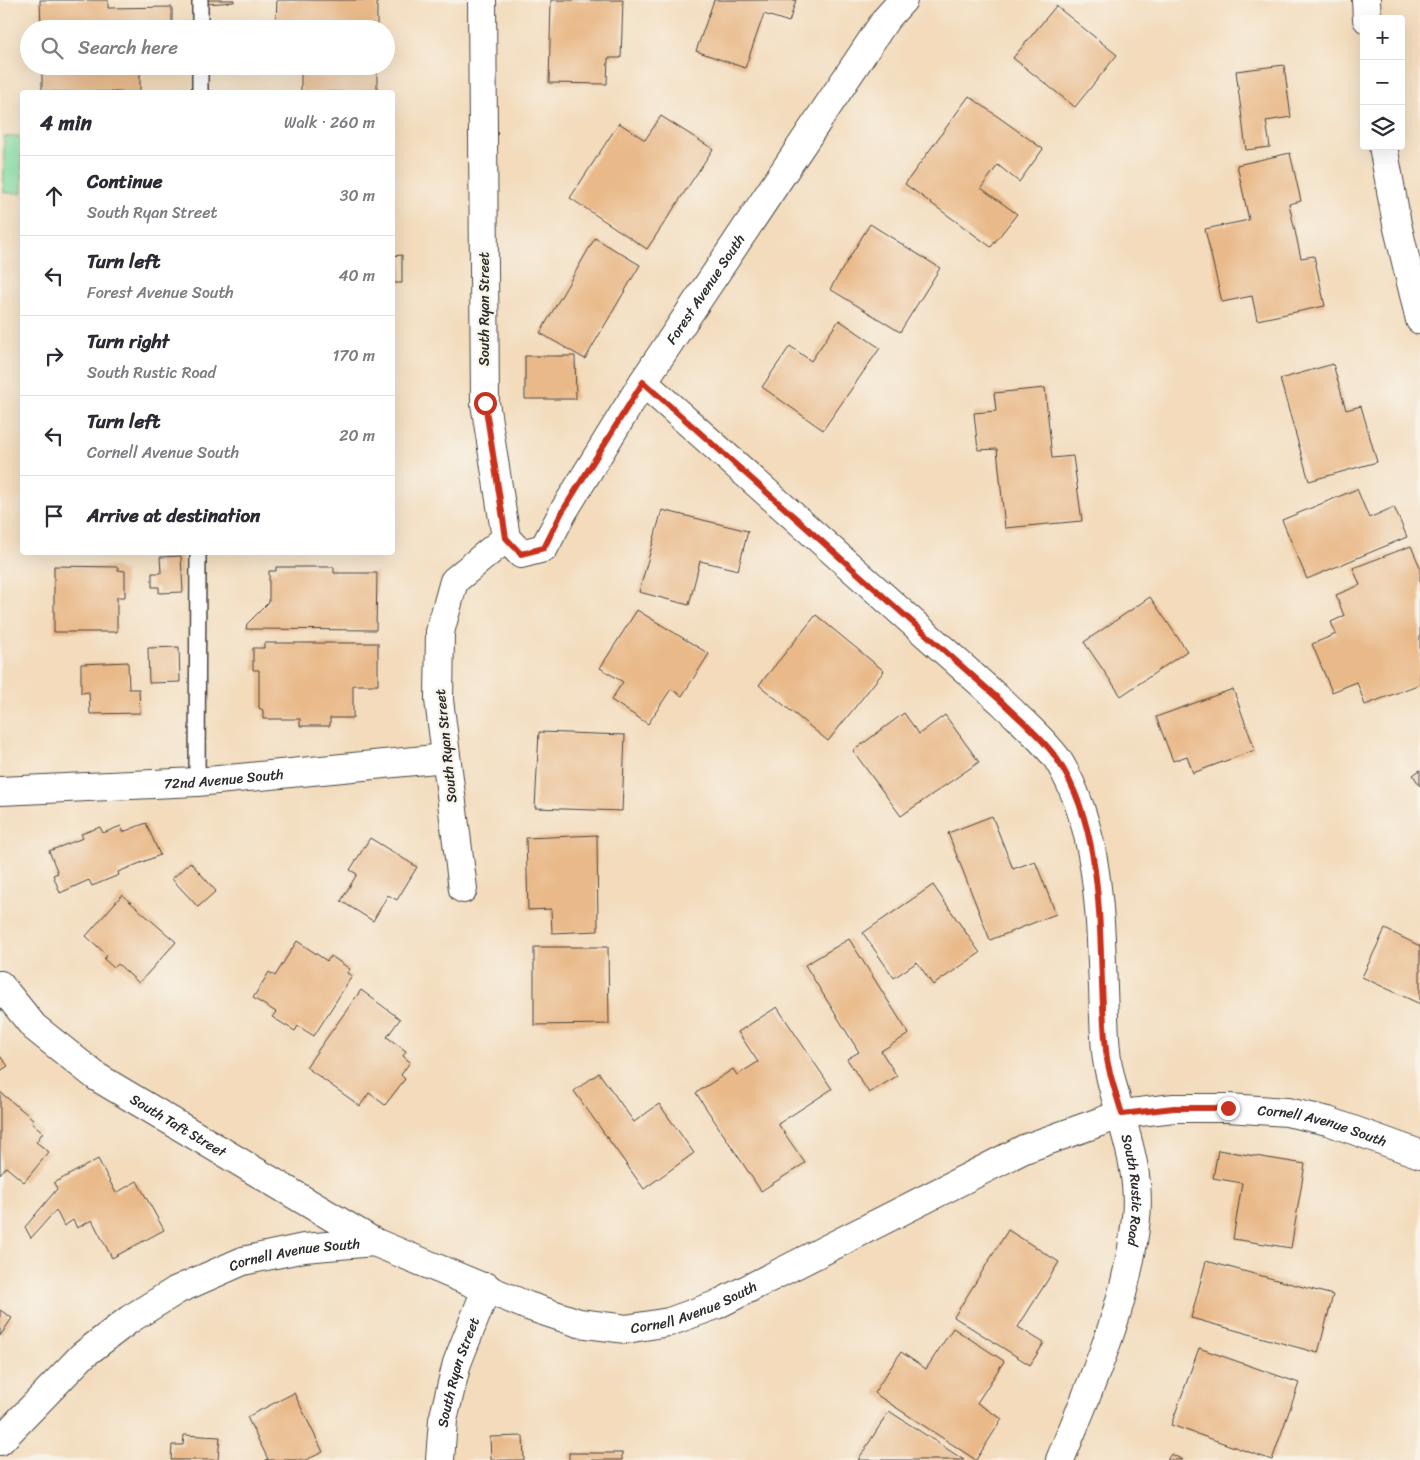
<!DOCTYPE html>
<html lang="en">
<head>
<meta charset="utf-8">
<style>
  :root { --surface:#fff; --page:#f2f2f3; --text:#2b2b33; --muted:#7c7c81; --line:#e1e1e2 }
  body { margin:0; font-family:Sriracha,sans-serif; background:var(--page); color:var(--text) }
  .controls { position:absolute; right:15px; top:15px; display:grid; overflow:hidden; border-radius:5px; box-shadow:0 5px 20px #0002 }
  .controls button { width:45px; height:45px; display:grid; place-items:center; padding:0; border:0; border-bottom:1px solid var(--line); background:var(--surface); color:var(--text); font:25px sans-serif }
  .stop { position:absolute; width:15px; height:15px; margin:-11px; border:4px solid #c8321e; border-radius:50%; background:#fff }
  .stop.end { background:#c8321e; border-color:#fff; box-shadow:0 1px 5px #0008 }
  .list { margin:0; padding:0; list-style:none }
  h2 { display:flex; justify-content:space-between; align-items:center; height:65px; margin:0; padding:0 20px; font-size:21px }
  h2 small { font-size:16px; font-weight:400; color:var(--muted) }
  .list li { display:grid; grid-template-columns:32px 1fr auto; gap:15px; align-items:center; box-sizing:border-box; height:80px; padding:0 20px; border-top:1px solid var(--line) }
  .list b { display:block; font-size:19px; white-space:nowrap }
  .list p { margin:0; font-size:16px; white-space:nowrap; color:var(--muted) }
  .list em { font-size:16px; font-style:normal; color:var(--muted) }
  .icon { flex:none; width:28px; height:28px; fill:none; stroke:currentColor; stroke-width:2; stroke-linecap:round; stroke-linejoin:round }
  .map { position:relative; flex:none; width:1420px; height:1460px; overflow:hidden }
  .search { position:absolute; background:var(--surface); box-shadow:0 5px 20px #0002; left:20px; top:20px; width:375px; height:55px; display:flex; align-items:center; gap:12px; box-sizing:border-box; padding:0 18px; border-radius:28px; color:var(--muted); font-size:19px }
  .panel { position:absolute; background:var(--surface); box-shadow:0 5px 20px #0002; left:20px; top:90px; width:375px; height:465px; border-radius:5px }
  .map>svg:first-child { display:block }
  .green { fill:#83dea4; stroke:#578468 }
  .building { fill:#e9b989 }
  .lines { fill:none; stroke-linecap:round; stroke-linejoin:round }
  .service-casing { stroke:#494541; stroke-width:18 }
  .minor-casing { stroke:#494541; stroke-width:30 }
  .tertiary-casing { stroke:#494541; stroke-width:30 }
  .service { stroke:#fff; stroke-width:15 }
  .minor { stroke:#fff; stroke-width:28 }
  .tertiary { stroke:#fff; stroke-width:28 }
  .route { stroke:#c8321e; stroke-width:6 }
  .labels { text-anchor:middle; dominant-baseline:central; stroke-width:4.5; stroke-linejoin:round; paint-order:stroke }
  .street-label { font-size:14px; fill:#2b2b2b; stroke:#f7f3e8 }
</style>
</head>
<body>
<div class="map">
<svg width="1420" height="1460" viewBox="0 0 1420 1460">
  <rect width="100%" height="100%" fill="#f7f3e8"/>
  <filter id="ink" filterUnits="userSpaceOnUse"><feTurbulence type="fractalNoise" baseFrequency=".02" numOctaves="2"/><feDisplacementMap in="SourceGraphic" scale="10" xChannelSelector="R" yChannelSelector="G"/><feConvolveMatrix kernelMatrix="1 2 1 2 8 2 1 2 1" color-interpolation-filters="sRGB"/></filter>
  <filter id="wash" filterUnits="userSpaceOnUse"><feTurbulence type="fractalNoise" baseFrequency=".0096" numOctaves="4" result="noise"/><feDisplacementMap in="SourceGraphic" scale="20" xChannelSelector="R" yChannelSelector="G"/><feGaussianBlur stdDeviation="1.12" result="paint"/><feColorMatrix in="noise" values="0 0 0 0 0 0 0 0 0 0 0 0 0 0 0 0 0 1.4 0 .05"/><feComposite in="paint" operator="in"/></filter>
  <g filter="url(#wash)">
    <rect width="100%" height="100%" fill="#f3dbbc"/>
    <!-- green -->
    <path class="green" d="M 22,136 L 22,193 L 4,193 L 4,137 Z"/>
    <g id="blocks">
      <!-- building -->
      <g class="building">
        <path d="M 40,0 L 108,0 L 108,8 L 172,7 L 172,29 L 41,29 Z"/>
        <path d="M 207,0 L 234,0 L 234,2 L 207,4 Z"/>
        <path d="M 277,0 L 377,0 L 377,29 L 297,29 L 297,21 L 276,21 Z"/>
        <path d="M 551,0 L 623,0 L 621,58 L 608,58 L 607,84 L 549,83 Z"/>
        <path d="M 714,0 L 796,0 L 789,22 L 764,14 L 745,68 L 696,51 Z"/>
        <path d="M 1056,6 L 1117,55 L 1075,107 L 1013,58 Z"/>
        <path d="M 1284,65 L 1291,117 L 1266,121 L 1270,147 L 1246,150 L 1236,71 Z"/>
        <rect x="42" y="66" width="98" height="26"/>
        <rect x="301" y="66" width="76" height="26"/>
        <path d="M 969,96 L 1043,149 L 1019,182 L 998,165 L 981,188 L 1017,214 L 991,247 L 905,184 Z"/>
        <path d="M 661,116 L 713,149 L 647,249 L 570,198 L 619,123 L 645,140 Z"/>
        <path d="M 1290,153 L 1301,201 L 1289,204 L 1301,258 L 1314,256 L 1325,306 L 1257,320 L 1252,296 L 1222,302 L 1205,229 L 1249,220 L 1237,165 Z"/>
        <path d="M 870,224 L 940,268 L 900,332 L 830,289 Z"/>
        <path d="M 595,238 L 640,265 L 585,359 L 540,333 Z"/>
        <path d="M 402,255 L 402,283 L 392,283 L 392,256 Z"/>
        <path d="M 839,320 L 880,348 L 823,430 L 762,387 L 790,346 L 811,361 Z"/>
        <path d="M 525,356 L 575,356 L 576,399 L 525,399 Z"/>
        <path d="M 1333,364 L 1346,410 L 1361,406 L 1377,462 L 1309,481 L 1280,379 Z"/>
        <path d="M 1045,388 L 1052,458 L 1073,456 L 1082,521 L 1005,528 L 997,449 L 978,450 L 974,413 L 996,411 L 994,393 Z"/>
        <path d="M 1357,489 L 1369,518 L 1394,507 L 1407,537 L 1307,579 L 1282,520 Z"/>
        <path d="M 662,510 L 748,531 L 738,570 L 700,561 L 689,605 L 639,592 Z"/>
        <path d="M 1411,546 L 1420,567 L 1420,684 L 1365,705 L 1357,682 L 1332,692 L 1312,644 L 1336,634 L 1331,622 L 1344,616 L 1336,595 L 1360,585 L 1353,568 Z"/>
        <path d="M 181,556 L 183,592 L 159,593 L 159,587 L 152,587 L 152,573 L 161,573 L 160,557 Z"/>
        <path d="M 54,566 L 118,567 L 118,570 L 125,571 L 125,597 L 117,597 L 117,632 L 54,632 Z"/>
        <path d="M 276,567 L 334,567 L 334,573 L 377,573 L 376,630 L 246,629 L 247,624 L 269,602 L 269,571 L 276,571 Z"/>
        <path d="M 1150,597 L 1187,651 L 1121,696 L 1084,642 Z"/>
        <path d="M 637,610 L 709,654 L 682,696 L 671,689 L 648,724 L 611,700 L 623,682 L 600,668 Z"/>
        <path d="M 816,615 L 884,671 L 828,741 L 759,685 Z"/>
        <path d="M 264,643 L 378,643 L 378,685 L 353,685 L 353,718 L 330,718 L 330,726 L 300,726 L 300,719 L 263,719 L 263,710 L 259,708 L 259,670 L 253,670 L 253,648 L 264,648 Z"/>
        <path d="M 179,647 L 180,682 L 149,683 L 148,648 Z"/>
        <path d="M 128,662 L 129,689 L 139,689 L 140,713 L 90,714 L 89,692 L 81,693 L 81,664 Z"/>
        <path d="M 1233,689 L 1255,750 L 1193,773 L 1187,756 L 1173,761 L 1156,717 Z"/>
        <path d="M 904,713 L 919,734 L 945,715 L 979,762 L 901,816 L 853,751 Z"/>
        <path d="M 539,732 L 625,735 L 622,811 L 535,808 Z"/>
        <path d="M 1420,770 L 1420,786 L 1413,775 Z"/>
        <path d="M 992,816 L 1013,869 L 1035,861 L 1056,914 L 990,940 L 948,833 Z"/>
        <path d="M 146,823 L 160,855 L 118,872 L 119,875 L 92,886 L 89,880 L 60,893 L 53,875 L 58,873 L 49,851 L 83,838 L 81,834 L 100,827 L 103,833 L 121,826 L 123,832 Z"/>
        <path d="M 597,835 L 598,931 L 552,933 L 551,909 L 528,910 L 526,838 Z"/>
        <path d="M 370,838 L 417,867 L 397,900 L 388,895 L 373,921 L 341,901 L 357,874 L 350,870 Z"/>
        <path d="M 190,862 L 216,891 L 198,907 L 172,879 Z"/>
        <path d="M 933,885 L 980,953 L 933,985 L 917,962 L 894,978 L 863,933 Z"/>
        <path d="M 122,895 L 176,942 L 139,983 L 118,964 L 114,968 L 104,959 L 107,955 L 86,936 Z"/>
        <path d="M 1385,929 L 1420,946 L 1420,1004 L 1362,977 Z"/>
        <path d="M 849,939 L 909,1034 L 881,1051 L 897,1076 L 869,1093 L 847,1059 L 859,1052 L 805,965 Z"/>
        <path d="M 297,941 L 327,961 L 331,956 L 350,969 L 347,973 L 352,976 L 314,1036 L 298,1026 L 295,1031 L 272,1017 L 276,1012 L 253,998 L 269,972 L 275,976 Z"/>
        <path d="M 534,947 L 608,947 L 609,1024 L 534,1025 Z"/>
        <path d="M 361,990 L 400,1019 L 387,1037 L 406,1051 L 403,1056 L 410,1062 L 401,1075 L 405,1079 L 385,1105 L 369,1093 L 360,1106 L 306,1067 Z"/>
        <path d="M 777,1007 L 832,1089 L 778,1124 L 805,1163 L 761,1191 L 696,1093 L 733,1069 L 737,1075 L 758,1062 L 738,1032 Z"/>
        <path d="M 0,1056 L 8,1066 L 0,1071 Z"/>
        <path d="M 599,1073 L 634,1122 L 659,1104 L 694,1153 L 644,1189 L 574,1091 Z"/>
        <path d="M 0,1092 L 33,1119 L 32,1123 L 43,1132 L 36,1142 L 49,1152 L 24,1182 L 6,1167 L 0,1174 Z"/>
        <path d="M 1218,1150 L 1305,1164 L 1291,1248 L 1233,1239 L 1242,1183 L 1213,1178 Z"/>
        <path d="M 98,1159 L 116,1193 L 137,1181 L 164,1230 L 112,1258 L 92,1220 L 77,1228 L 73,1220 L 64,1226 L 56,1210 L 31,1238 L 25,1227 L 57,1189 L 54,1183 Z"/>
        <path d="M 1008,1230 L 1059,1262 L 1018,1327 L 1044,1343 L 1030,1365 L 954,1317 Z"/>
        <path d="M 1206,1261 L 1333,1295 L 1318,1353 L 1191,1318 Z"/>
        <path d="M 0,1310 L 12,1318 L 0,1336 Z"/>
        <path d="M 953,1328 L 1004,1361 L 977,1403 L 1002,1419 L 976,1460 L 874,1393 L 901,1352 L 926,1369 Z"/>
        <path d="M 1199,1348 L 1299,1383 L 1272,1460 L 1171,1425 Z"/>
        <path d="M 294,1393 L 323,1452 L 306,1460 L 265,1460 L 268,1459 L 247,1417 Z"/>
        <path d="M 889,1411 L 964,1460 L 858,1460 Z"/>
        <path d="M 184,1435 L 220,1437 L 218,1460 L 171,1460 L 172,1445 L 183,1445 Z"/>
        <path d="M 523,1436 L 524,1460 L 491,1460 L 490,1437 Z"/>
        <rect x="569" y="1453" width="53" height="7"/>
        <path d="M 1171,1454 L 1183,1460 L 1167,1460 Z"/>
      </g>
    </g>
  </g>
  <g filter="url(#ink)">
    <use href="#blocks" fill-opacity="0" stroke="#494541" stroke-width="1"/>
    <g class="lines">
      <!-- service casing -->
      <g class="service-casing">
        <g id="service">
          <path d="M 200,29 L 200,0"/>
          <path d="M 200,92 L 200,66"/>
          <path d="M 197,782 L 198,552"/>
        </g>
      </g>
      <!-- minor casing -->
      <g class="minor-casing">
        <g id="minor">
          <path d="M 1366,0 L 1367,19"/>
          <path d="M 1383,146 L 1397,224 L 1420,320"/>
          <path id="s1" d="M 643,382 L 1002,702 C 1018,718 1046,742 1058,760 C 1099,827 1100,912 1103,988 C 1104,1012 1104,1036 1107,1060 C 1116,1114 1142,1162 1136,1218 C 1128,1304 1092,1382 1060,1460"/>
          <path id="s2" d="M 506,538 L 521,554 L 544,548 L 563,512 L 643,382 L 886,19 L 903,0"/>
          <path id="s3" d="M 0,791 L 197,782 L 446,758"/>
          <path d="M 463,889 L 439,700 L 440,632 L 454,581 L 506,538 L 485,403 L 482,0"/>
          <path id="s4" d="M 0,985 L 34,1027 L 97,1077 L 374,1242"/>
          <path id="s5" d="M 440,1460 L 443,1420 L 457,1363 L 487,1287"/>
        </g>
      </g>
      <!-- tertiary casing -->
      <g class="tertiary-casing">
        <g id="tertiary">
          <path id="s6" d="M 0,1441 L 83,1355 L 130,1319 L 177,1290 L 243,1261 L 304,1248 L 374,1242 L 528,1306 L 579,1323 L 626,1329 L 669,1322 L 716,1305 L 1024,1149 L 1122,1114 L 1174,1108 L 1228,1108 L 1287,1112 L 1328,1121 L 1420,1154"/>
        </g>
      </g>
      <!-- service -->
      <use href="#service" class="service"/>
      <!-- minor -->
      <use href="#minor" class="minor"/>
      <!-- tertiary -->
      <use href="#tertiary" class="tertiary"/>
    </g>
  </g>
  <g class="lines" filter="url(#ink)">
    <!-- route -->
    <path class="route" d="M 485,403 L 506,538 L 521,554 L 544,548 L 562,512 L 643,382 L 1002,702 C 1019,719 1044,739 1057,759 C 1113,843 1095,963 1107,1059 C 1110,1077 1117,1096 1122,1114 L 1174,1108 L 1228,1108"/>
  </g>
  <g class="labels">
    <!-- street labels -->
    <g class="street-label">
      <text stroke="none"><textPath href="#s2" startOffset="351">Forest Avenue South</textPath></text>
      <text transform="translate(484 309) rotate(-90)">South Ryan Street</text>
      <text transform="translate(446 746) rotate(-96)">South Ryan Street</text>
      <text stroke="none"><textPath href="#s3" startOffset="224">72nd Avenue South</textPath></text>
      <text stroke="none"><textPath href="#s4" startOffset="229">South Taft Street</textPath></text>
      <text stroke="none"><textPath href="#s6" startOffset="1452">Cornell Avenue South</textPath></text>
      <text stroke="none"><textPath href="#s1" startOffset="1002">South Rustic Road</textPath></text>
      <text stroke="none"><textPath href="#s6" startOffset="358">Cornell Avenue South</textPath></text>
      <text stroke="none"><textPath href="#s6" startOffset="778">Cornell Avenue South</textPath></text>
      <text stroke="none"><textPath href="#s5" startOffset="90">South Ryan Street</textPath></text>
    </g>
  </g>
</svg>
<div class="controls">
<button>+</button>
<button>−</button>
<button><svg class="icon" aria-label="layers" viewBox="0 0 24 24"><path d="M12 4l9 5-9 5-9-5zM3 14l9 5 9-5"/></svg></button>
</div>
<div class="stop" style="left:485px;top:403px"></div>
<div class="stop end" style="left:1228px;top:1108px"></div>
<div class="search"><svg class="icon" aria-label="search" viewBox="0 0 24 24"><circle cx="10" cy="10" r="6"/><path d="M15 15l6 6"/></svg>Search here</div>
<section class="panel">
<h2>4 min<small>Walk · 260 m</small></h2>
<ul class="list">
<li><svg class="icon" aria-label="ahead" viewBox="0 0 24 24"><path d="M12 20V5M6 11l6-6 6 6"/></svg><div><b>Continue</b><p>South Ryan Street</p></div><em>30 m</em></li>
<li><svg class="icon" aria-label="left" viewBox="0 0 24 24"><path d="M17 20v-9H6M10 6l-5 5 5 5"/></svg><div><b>Turn left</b><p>Forest Avenue South</p></div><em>40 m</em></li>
<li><svg class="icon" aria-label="right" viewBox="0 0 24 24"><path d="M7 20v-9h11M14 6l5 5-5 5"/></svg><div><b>Turn right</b><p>South Rustic Road</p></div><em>170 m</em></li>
<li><svg class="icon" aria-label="left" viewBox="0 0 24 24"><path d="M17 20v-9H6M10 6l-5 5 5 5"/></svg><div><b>Turn left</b><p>Cornell Avenue South</p></div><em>20 m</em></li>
<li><svg class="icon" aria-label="arrive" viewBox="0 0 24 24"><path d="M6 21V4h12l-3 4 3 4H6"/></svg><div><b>Arrive at destination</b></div></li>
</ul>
</section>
</div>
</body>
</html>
